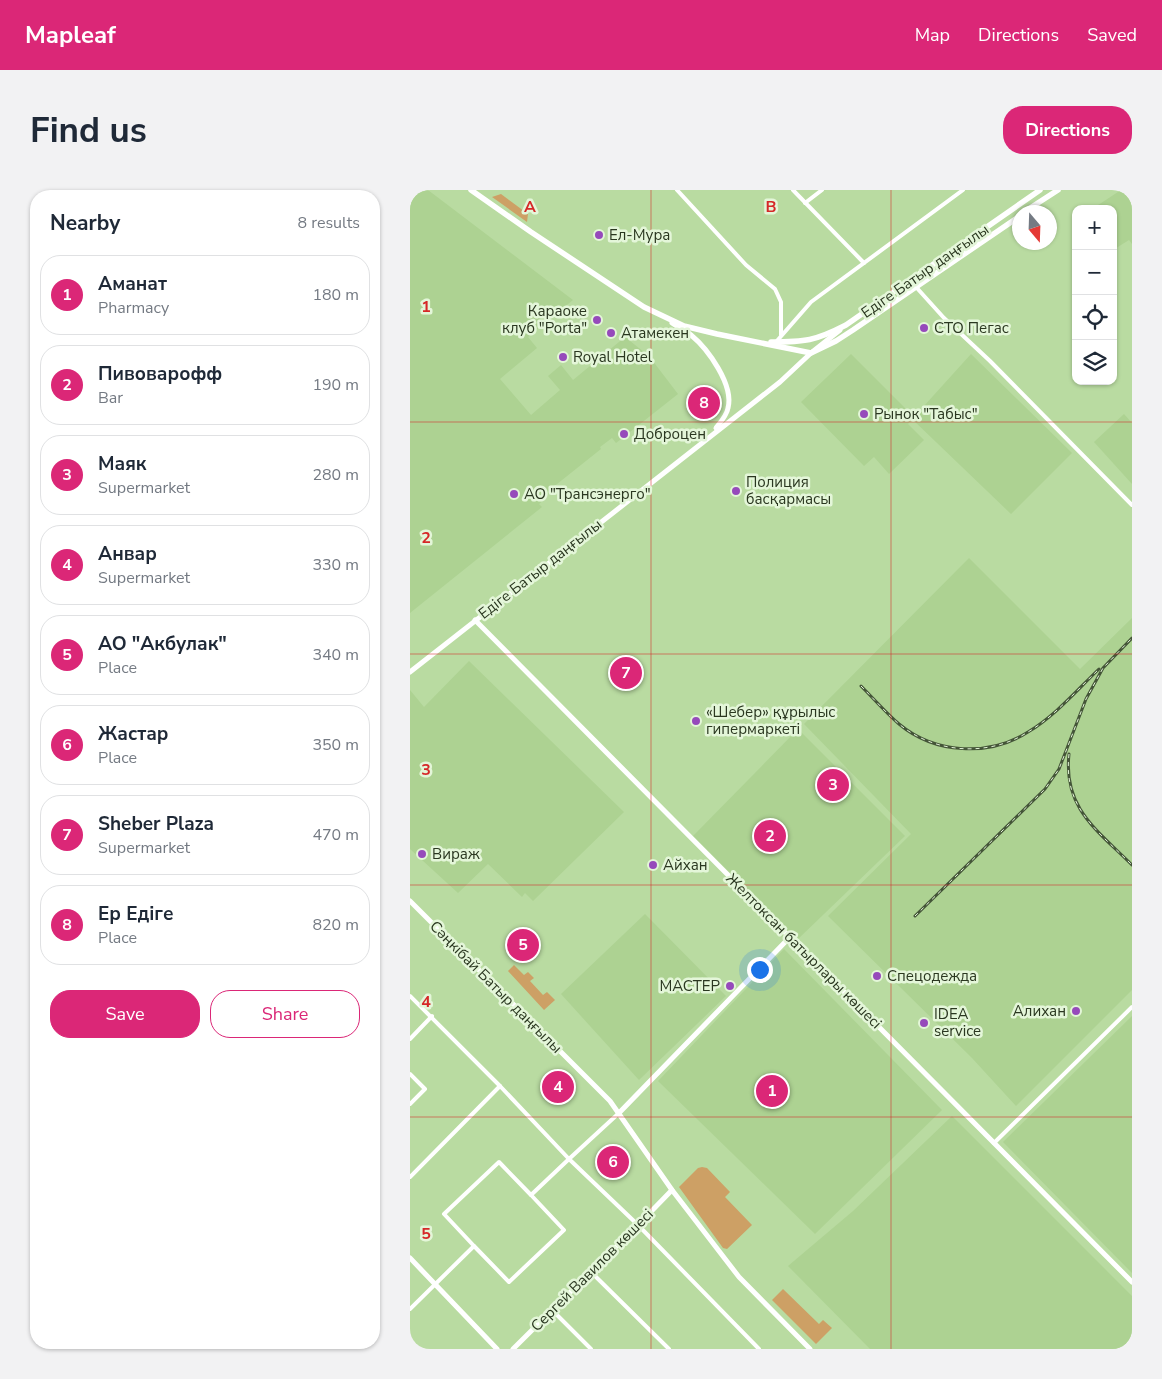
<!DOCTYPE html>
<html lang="en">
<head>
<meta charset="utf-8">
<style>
  :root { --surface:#fff; --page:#f2f2f3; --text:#1f2937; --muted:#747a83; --line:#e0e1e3; --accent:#db2777 }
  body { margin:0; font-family:"Nunito Sans",sans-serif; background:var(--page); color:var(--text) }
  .controls { position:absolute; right:15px; top:15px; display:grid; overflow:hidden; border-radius:10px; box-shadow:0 1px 4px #0004 }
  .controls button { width:45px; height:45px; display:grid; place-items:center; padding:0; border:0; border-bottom:1px solid var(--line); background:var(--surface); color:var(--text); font:25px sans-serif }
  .compass { position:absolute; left:602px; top:15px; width:45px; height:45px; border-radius:50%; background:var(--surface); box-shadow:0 1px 4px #0004; rotate:161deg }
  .you { position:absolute; left:349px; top:779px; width:18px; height:18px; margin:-12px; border:4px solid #fff; border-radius:50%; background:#1a73e8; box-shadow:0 0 0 8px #1a73e833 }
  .badge { display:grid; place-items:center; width:32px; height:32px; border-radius:50%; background:var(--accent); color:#fff; font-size:16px; font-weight:700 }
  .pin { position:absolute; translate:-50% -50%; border:2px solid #fff; box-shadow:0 1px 5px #0006 }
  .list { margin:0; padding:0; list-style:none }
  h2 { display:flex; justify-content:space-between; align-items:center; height:65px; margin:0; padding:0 20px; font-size:21px }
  h2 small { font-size:16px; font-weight:400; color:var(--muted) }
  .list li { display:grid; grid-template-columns:32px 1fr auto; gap:15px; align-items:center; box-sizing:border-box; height:80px; margin:0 10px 10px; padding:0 10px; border:1px solid var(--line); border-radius:20px }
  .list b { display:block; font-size:19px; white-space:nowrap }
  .list p { margin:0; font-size:16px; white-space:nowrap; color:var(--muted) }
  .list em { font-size:16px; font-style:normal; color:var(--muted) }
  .actions { display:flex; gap:10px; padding:15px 20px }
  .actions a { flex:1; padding:11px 0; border:1px solid var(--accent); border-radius:20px; text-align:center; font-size:18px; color:var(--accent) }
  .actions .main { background:var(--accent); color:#fff }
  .icon { flex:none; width:28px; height:28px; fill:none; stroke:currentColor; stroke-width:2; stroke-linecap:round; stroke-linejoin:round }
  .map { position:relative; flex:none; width:722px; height:1159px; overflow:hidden; border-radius:20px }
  header { display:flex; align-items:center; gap:30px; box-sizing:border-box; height:70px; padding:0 25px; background:var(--accent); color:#fff }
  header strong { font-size:24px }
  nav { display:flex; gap:28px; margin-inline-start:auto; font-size:18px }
  .intro { display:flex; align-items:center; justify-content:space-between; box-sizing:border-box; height:120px; padding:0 30px }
  h1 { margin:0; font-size:35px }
  .button { padding:12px 22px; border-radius:20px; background:var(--accent); color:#fff; font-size:18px; font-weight:700 }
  main { display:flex; gap:30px; padding:0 30px }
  aside { flex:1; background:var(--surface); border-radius:20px; box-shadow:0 1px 4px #0004 }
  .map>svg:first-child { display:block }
  .built { fill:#add292 }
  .green { fill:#cda065 }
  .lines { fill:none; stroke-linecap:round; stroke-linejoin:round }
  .street { stroke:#fff; stroke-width:4 }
  .secondary { stroke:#fff; stroke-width:5 }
  .primary { stroke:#fff; stroke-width:5.5 }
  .rail-casing { stroke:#445538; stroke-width:3 }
  .rail { stroke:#e4f6d9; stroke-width:1; stroke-dasharray:4; stroke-linecap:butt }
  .grid { fill:none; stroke:#d62828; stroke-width:1; stroke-opacity:0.55 }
  .poi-dot { fill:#964abb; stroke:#e4f6d9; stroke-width:2 }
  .labels { text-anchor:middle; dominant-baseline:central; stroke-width:5; stroke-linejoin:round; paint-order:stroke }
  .poi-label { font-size:15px; fill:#2a3720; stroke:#e4f6d9; text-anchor:start }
  .street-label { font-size:15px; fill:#2a3720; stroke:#e4f6d9 }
  .grid-label { font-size:16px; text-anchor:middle; font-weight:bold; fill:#d62828; stroke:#e4f6d9; stroke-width:5; stroke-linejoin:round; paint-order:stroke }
</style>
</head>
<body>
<header>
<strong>Mapleaf</strong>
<nav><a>Map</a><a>Directions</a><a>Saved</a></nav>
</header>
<div class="intro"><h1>Find us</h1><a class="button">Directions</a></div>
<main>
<aside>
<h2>Nearby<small>8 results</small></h2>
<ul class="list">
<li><span class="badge">1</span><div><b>Аманат</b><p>Pharmacy</p></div><em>180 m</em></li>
<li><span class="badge">2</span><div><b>Пивоварофф</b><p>Bar</p></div><em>190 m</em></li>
<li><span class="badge">3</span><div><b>Маяк</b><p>Supermarket</p></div><em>280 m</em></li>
<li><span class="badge">4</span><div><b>Анвар</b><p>Supermarket</p></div><em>330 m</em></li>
<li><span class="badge">5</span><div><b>АО &quot;Акбулак&quot;</b><p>Place</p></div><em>340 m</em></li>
<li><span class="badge">6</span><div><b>Жастар</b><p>Place</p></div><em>350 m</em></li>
<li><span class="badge">7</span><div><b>Sheber Plaza</b><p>Supermarket</p></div><em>470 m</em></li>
<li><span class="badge">8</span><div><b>Ер Едіге</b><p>Place</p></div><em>820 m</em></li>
</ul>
<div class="actions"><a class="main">Save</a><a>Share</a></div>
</aside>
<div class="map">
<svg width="722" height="1159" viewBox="0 0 722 1159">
  <rect width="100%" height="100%" fill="#b9dba1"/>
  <!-- built -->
  <g class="built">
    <path d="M 0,0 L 18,0 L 163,110 L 118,147 L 127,158 L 90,189 L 121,225 L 150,200 L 138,186 L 151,175 L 163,190 L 215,147 L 239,166 L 268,204 L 206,253 L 202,248 L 190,257 L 191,259 L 132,306 L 135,309 L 129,314 L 132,317 L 0,423 Z"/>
    <path d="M 711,0 L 722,1 L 722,54 L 719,50 L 703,60 L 703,19 L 682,19 Z"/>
    <path d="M 441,164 L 504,227 L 561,164 L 662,263 L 601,324 L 502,229 L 498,234 L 514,250 L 479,284 L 464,267 L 454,276 L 391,212 Z"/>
    <path d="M 714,224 L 722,233 L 722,294 L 684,252 Z"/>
    <path d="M 559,368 L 670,479 L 722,428 L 722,800 L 606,916 L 562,868 L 418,726 L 501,644 L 394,534 Z"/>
    <path d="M 59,471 L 214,622 L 123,711 L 115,703 L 112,707 L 78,674 L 48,703 L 0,659 L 0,500 L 14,517 Z"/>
    <path d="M 388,539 L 495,646 L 387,750 L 283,646 Z"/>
    <path d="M 235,724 L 316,806 L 229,890 L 151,804 Z"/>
    <path d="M 374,759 L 532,920 L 405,1044 L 248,891 Z"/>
    <path d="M 722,826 L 722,1083 L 593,952 Z"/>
    <path d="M 542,926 L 722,1106 L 722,1159 L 460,1159 L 378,1076 L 443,1021 Z"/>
  </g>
  <!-- green -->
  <g class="green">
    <path d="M 91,4 L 118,24 L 117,32 L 82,7 Z"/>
    <path d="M 104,775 L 114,785 L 118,782 L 124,788 L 120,791 L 133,805 L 137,802 L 145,810 L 134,820 L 98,781 Z"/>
    <path d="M 292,977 L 297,978 L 320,1002 L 315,1007 L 342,1035 L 317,1059 L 313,1058 L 269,997 L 288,978 Z"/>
    <path d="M 373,1099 L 409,1134 L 413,1130 L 422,1138 L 406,1154 L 362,1110 Z"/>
  </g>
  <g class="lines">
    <!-- street -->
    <g class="street">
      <path d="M 267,0 L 336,75 L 365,99 L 371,112 L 371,145"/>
      <path d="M 383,0 L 454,73"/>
      <path d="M 395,13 L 412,0"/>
      <path d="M 506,97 L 534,128 L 580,171 L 722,315"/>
      <path d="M 366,152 L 401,112 L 553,0"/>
      <path d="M 0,806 L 90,896 L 159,969 L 228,1035 L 349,1159"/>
      <path d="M 0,849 L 22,826"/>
      <path d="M 0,884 L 15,899 L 0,914"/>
      <path d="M 584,953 L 722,817"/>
      <path d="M 0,987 L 90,896"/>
      <path d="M 64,1056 L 99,1092 L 154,1040 L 121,1005 L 159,969 L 209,923"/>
      <path d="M 181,1082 L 259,1159"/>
      <path d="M 0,1119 L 64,1056 L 34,1024 L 89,972 L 121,1005"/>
      <path d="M 142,1120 L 181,1159"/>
    </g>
    <!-- secondary -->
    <g class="secondary">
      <path d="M 262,133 C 268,137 275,140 281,145 C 298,159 324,195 318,218 C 317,225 311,232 306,238"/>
      <path d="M 65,430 L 722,1092"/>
      <path d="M 0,482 L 370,192 L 401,163 L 430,140"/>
      <path d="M 0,711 L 200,911 L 262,1000 L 329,1087 L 400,1159"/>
      <path d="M 209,923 L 380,747"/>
      <path d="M 0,1068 L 87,1159"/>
      <path d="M 103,1159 L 228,1035 L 262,1000"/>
    </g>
    <!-- primary -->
    <g class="primary">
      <path d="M 61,0 L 121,42 L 234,117 L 274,136 L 307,144 L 401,163 L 426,151 L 443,140 L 610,26"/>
      <path d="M 614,22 L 648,0"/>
      <path d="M 361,152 C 395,152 405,151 436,135 L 630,0"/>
    </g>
    <!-- rail casing -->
    <g class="rail-casing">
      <g id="rail">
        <path d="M 451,496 C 464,509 476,523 489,534 C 525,564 579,567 618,542 C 645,526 667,500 689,479"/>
        <path d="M 659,564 C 653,618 687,640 722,675"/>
        <path d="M 505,726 L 635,599 L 649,579 L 676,509 L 693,478 L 722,448"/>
      </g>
    </g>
    <!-- rail -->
    <use href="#rail" class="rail"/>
  </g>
  <!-- grid -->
  <path class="grid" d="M 241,0 L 241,1159M 481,0 L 481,1159M 0,232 L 722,232M 0,464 L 722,464M 0,695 L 722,695M 0,927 L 722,927"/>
  <!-- markers -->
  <g class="poi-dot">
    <circle cx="189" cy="45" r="5"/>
    <circle cx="187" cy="130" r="5"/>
    <circle cx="514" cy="138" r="5"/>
    <circle cx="201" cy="143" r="5"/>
    <circle cx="153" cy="167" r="5"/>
    <circle cx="454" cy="224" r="5"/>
    <circle cx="214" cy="244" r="5"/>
    <circle cx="326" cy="301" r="5"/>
    <circle cx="104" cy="304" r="5"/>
    <circle cx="286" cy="531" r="5"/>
    <circle cx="12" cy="664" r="5"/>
    <circle cx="243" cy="675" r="5"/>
    <circle cx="467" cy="786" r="5"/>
    <circle cx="320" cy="796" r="5"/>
    <circle cx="666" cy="821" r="5"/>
    <circle cx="514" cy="833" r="5"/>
  </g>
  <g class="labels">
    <!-- poi labels -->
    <g class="poi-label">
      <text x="199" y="45">Ел-Мура</text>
      <text x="177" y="121" text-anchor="end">Караоке<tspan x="177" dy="17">клуб "Porta"</tspan></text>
      <text x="524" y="138">СТО Пегас</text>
      <text x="211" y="143">Атамекен</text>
      <text x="163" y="167">Royal Hotel</text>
      <text x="464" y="224">Рынок "Табыс"</text>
      <text x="224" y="244">Доброцен</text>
      <text x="336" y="292">Полиция<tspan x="336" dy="17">басқармасы</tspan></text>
      <text x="114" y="304">АО "Трансэнерго"</text>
      <text x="296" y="522">«Шебер» құрылыс<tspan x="296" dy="17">гипермаркеті</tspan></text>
      <text x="22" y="664">Вираж</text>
      <text x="253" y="675">Айхан</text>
      <text x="477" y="786">Спецодежда</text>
      <text x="310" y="796" text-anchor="end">МАСТЕР</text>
      <text x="656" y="821" text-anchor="end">Алихан</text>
      <text x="524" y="824">IDEA<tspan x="524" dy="17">service</tspan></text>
    </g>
    <!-- street labels -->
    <g class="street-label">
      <text transform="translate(515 81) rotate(-35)">Едіге Батыр даңғылы</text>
      <text transform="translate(130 379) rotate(-38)">Едіге Батыр даңғылы</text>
      <text transform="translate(394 761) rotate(45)">Желтоксан батырлары көшесі</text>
      <text transform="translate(86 797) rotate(45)">Сәңкібай Батыр даңғылы</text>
      <text transform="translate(182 1080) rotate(-45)">Сергей Вавилов көшесі</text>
    </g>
  </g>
  <g class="grid-label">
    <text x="120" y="22">A</text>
    <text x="361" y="22">B</text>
    <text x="16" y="122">1</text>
    <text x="16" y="353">2</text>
    <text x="16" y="585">3</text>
    <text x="16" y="817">4</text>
    <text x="16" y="1049">5</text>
  </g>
</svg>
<div class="controls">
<button>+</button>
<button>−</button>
<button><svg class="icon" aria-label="locate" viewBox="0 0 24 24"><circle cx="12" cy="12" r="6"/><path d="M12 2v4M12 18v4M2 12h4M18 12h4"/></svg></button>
<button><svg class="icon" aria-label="layers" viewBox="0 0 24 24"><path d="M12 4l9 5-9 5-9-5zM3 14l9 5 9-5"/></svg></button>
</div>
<svg class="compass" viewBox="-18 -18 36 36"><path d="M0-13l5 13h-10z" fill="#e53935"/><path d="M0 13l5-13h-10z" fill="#747a83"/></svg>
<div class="you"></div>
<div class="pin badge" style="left:362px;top:901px">1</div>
<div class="pin badge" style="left:360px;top:646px">2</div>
<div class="pin badge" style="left:423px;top:595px">3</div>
<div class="pin badge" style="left:148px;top:897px">4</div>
<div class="pin badge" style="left:113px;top:755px">5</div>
<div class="pin badge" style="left:203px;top:972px">6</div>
<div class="pin badge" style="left:216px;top:483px">7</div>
<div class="pin badge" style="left:294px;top:213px">8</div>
</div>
</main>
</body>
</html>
